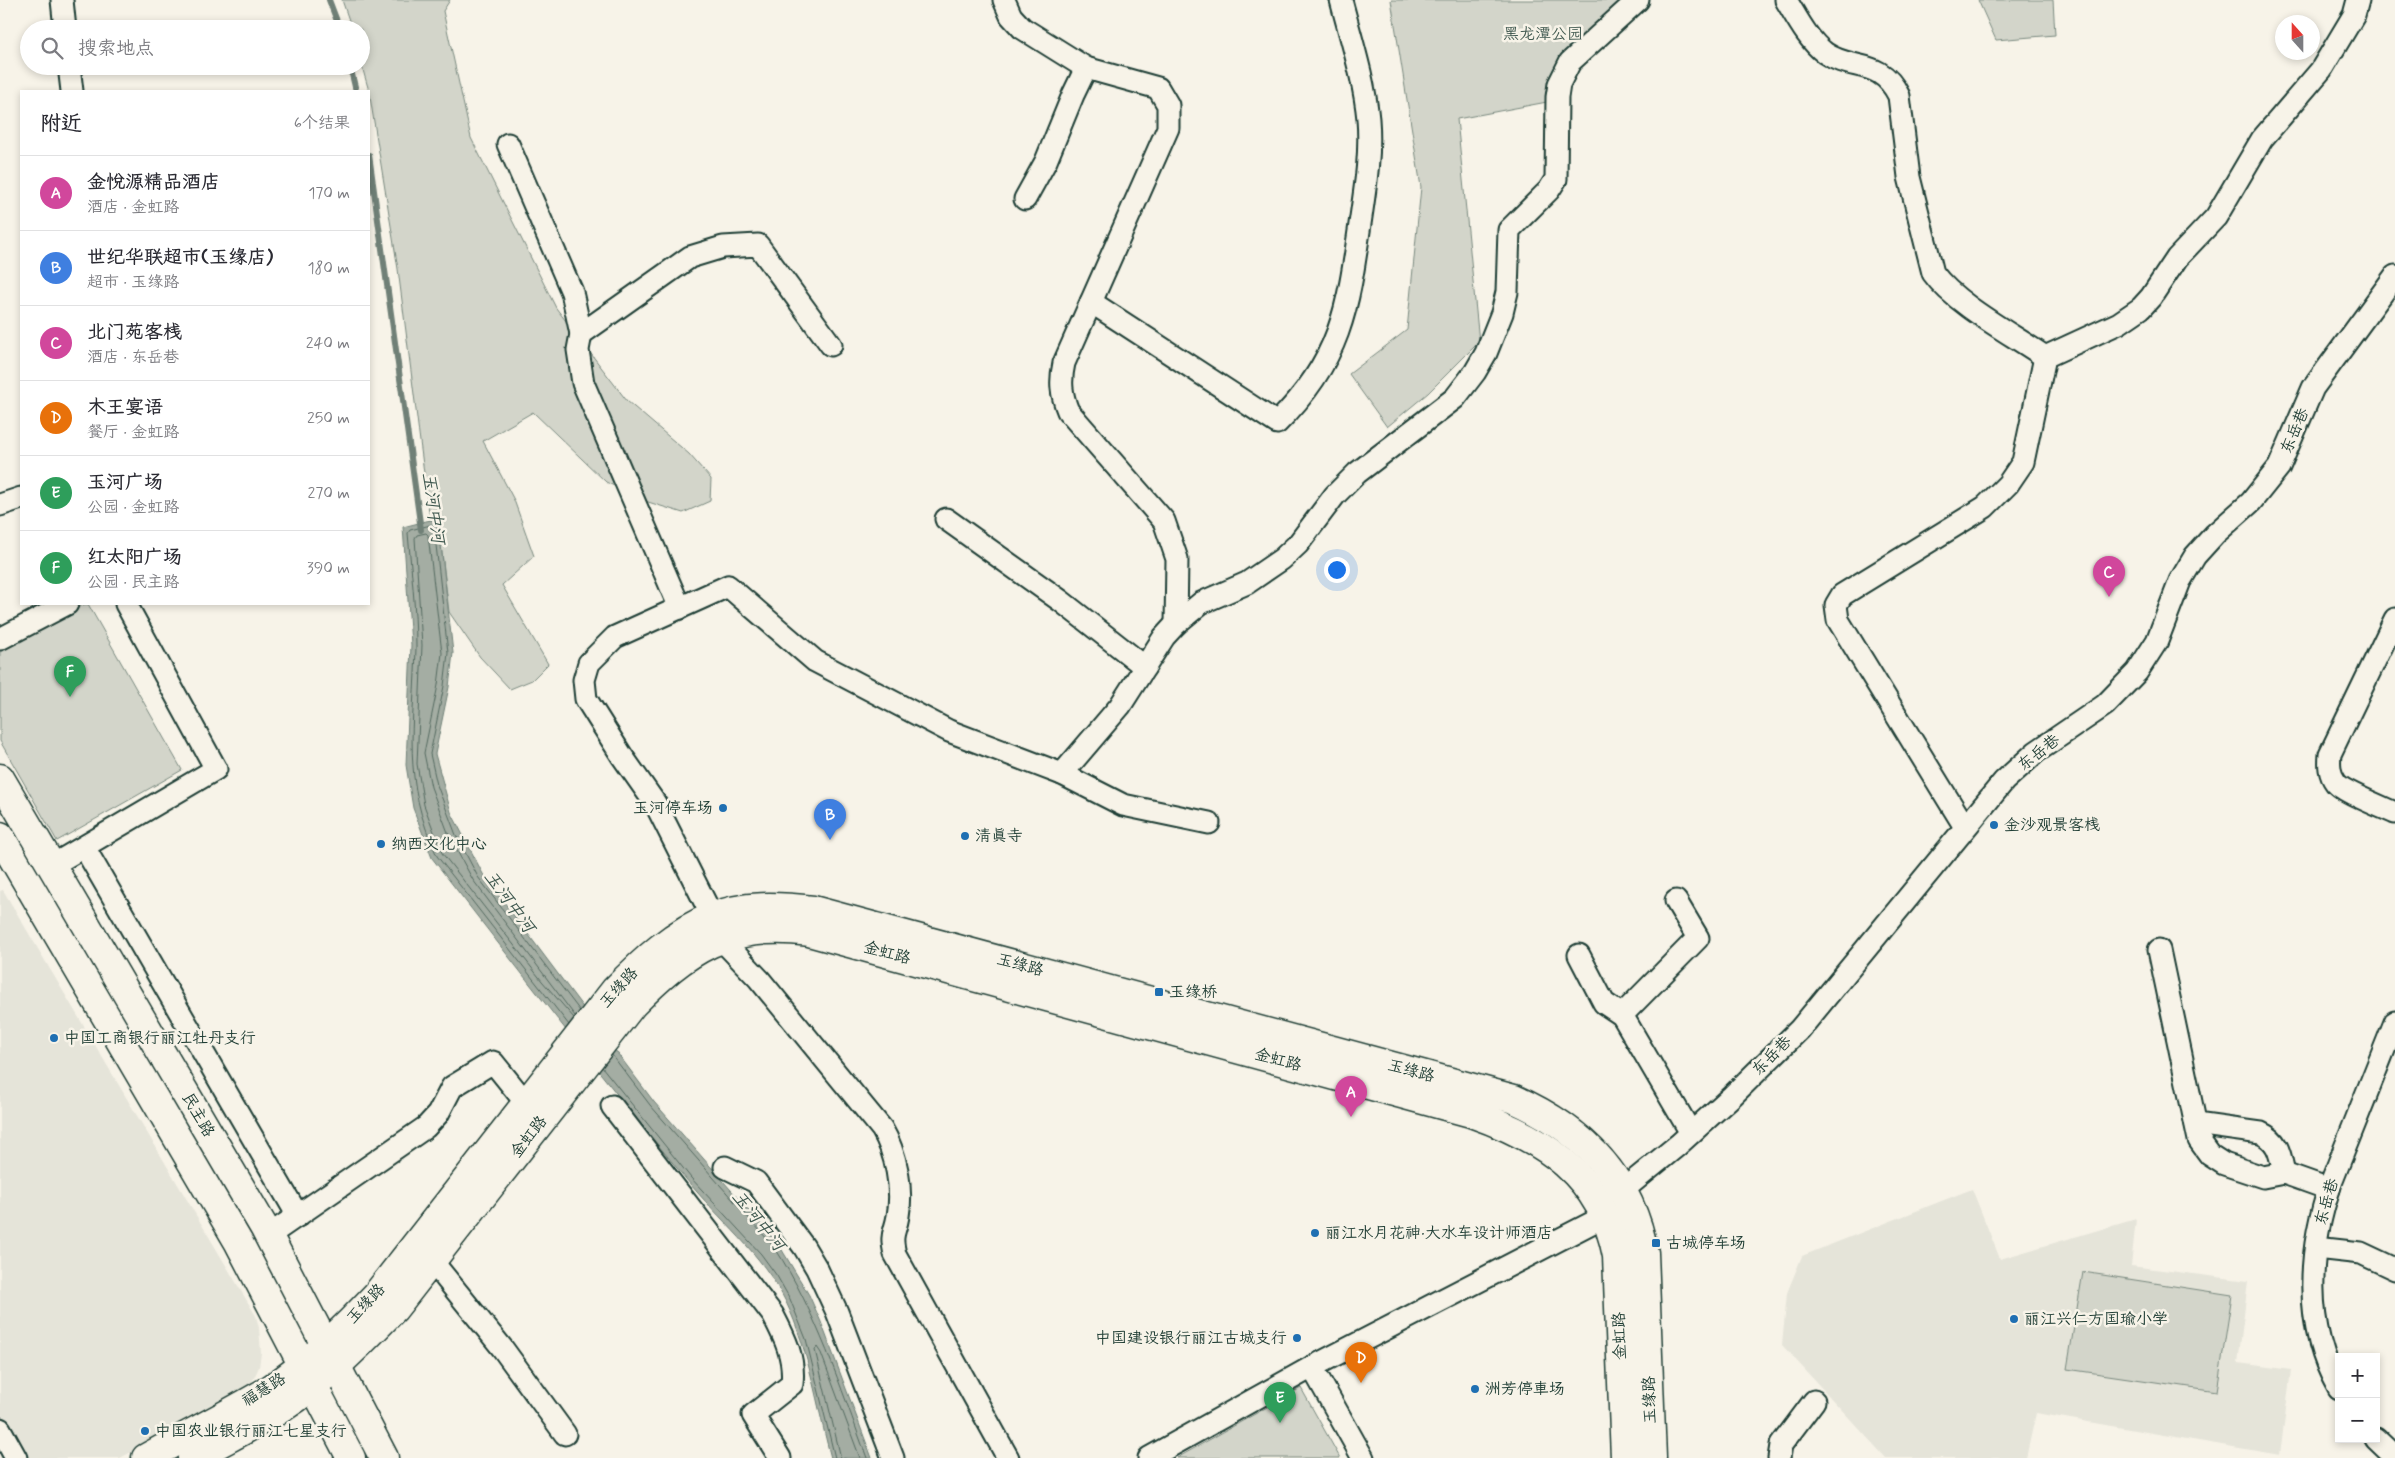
<!DOCTYPE html>
<html lang="zh">
<head>
<meta charset="utf-8">
<style>
  :root { --surface:#fff; --page:#f2f2f3; --text:#2b2b33; --muted:#7c7c81; --line:#e1e1e2; --accent:#7c3aed }
  body { margin:0; font-family:Mynerve,"LXGW WenKai TC",sans-serif; background:var(--page); color:var(--text) }
  .controls { position:absolute; right:15px; bottom:15px; display:grid; overflow:hidden; border-radius:0px; box-shadow:0 2px 8px #0003 }
  .controls button { width:45px; height:45px; display:grid; place-items:center; padding:0; border:0; border-bottom:1px solid var(--line); background:var(--surface); color:var(--text); font:25px sans-serif }
  .compass { position:absolute; left:2275px; top:15px; width:45px; height:45px; border-radius:50%; background:var(--surface); box-shadow:0 2px 8px #0003; rotate:339deg }
  .you { position:absolute; left:1336px; top:569px; width:18px; height:18px; margin:-12px; border:4px solid #fff; border-radius:50%; background:#1a73e8; box-shadow:0 0 0 8px #1a73e833 }
  .badge { display:grid; place-items:center; width:32px; height:32px; border-radius:50%; background:var(--accent); color:#fff; font-size:16px; font-weight:700 }
  .pin { position:absolute; translate:-50% -41px; filter:drop-shadow(0 1px 2px #0008) }
  .pin::after { content:''; position:absolute; top:26px; width:18px; height:15px; background:inherit; clip-path:polygon(0 0,100% 0,50% 100%) }
  .list { margin:0; padding:0; list-style:none }
  h2 { display:flex; justify-content:space-between; align-items:center; height:65px; margin:0; padding:0 20px; font-size:21px }
  h2 small { font-size:16px; font-weight:400; color:var(--muted) }
  .list li { display:grid; grid-template-columns:32px 1fr auto; gap:15px; align-items:center; box-sizing:border-box; height:75px; padding:0 20px; border-top:1px solid var(--line) }
  .list b { display:block; font-size:19px; white-space:nowrap }
  .list p { margin:0; font-size:16px; white-space:nowrap; color:var(--muted) }
  .list em { font-size:16px; font-style:normal; color:var(--muted) }
  .icon { flex:none; width:28px; height:28px; fill:none; stroke:currentColor; stroke-width:2; stroke-linecap:round; stroke-linejoin:round }
  .map { position:relative; flex:none; width:2395px; height:1458px; overflow:hidden }
  .search { position:absolute; background:var(--surface); box-shadow:0 2px 8px #0003; left:20px; top:20px; width:350px; height:55px; display:flex; align-items:center; gap:12px; box-sizing:border-box; padding:0 18px; border-radius:28px; color:var(--muted); font-size:19px }
  .panel { position:absolute; background:var(--surface); box-shadow:0 2px 8px #0003; left:20px; top:90px; width:350px; height:515px; border-radius:0px }
  .map>svg:first-child { display:block }
  .built { fill:#e5e4d9 }
  .green { fill:#d3d5ca; stroke:#79897f }
  .water { fill:#a4ada3; stroke:#6f8077 }
  .lines { fill:none; stroke-linecap:round; stroke-linejoin:round }
  .shore { stroke:#546a60; stroke-width:1 }
  .stream { stroke:#6f8077; stroke-width:6 }
  .minor-casing { stroke:#1f3d34; stroke-width:25 }
  .major-casing { stroke:#1f3d34; stroke-width:31 }
  .minor { stroke:#f7f3e8; stroke-width:21 }
  .major { stroke:#f7f3e8; stroke-width:28 }
  .poi-dot { fill:#1f6fb2; stroke:#f7f3e8; stroke-width:2 }
  .labels { text-anchor:middle; dominant-baseline:central; stroke-width:5; stroke-linejoin:round; paint-order:stroke }
  .park-label { font-size:16px; fill:#435b52; stroke:#f7f3e8 }
  .street-label { font-size:16px; fill:#1f3d34; stroke:#f7f3e8 }
  .poi-label { font-size:16px; fill:#1f3d34; stroke:#f7f3e8; text-anchor:start }
  .water-label { font-size:18px; font-style:italic; fill:#405950; stroke:#f7f3e8 }
</style>
</head>
<body>
<div class="map">
<svg width="2395" height="1458" viewBox="0 0 2395 1458">
  <rect width="100%" height="100%" fill="#f7f3e8"/>
  <filter id="ink" filterUnits="userSpaceOnUse"><feTurbulence type="fractalNoise" baseFrequency=".02" numOctaves="2"/><feDisplacementMap in="SourceGraphic" scale="10" xChannelSelector="R" yChannelSelector="G"/><feConvolveMatrix kernelMatrix="1 2 1 2 8 2 1 2 1" color-interpolation-filters="sRGB"/></filter>
  <g filter="url(#ink)">
    <!-- built -->
    <g class="built">
      <path d="M 3,890 L 256,1316 L 259,1328 L 261,1353 L 259,1367 L 248,1391 L 120,1458 L 0,1458 L 0,891 Z"/>
      <path d="M 1972,1189 L 2000,1259 L 2136,1219 L 2131,1266 L 2248,1281 L 2238,1363 L 2291,1370 L 2280,1455 L 2036,1413 L 2026,1458 L 1886,1458 L 1782,1345 L 1787,1293 L 1802,1256 Z"/>
    </g>
    <!-- green -->
    <g class="green">
      <path d="M 342,0 L 450,0 L 443,11 L 471,138 L 556,308 L 627,401 L 689,454 L 711,479 L 710,501 L 683,513 L 645,501 L 606,482 L 533,412 L 483,441 L 514,500 L 534,556 L 502,585 L 548,664 L 532,680 L 510,689 L 480,657 L 449,612 L 438,519 L 430,520 L 398,269 L 369,91 L 361,63 L 361,29 L 352,29 Z"/>
      <path d="M 1391,0 L 1626,0 L 1549,77 L 1547,102 L 1457,119 L 1479,342 L 1428,393 L 1387,427 L 1349,374 L 1407,330 L 1421,187 Z"/>
      <path d="M 1978,0 L 2053,0 L 2055,35 L 1996,40 Z"/>
      <path d="M 85,604 L 88,604 L 182,770 L 57,841 L 0,741 L 0,652 Z"/>
      <path d="M 2083,1272 L 2232,1295 L 2217,1391 L 2067,1369 Z"/>
      <path d="M 1301,1388 L 1340,1458 L 1177,1458 Z"/>
    </g>
    <!-- water -->
    <path class="water" d="M 438,518 L 453,653 L 449,687 L 435,754 L 451,812 L 483,874 L 654,1102 L 779,1245 L 809,1295 L 821,1322 L 872,1458 L 831,1458 C 817,1407 809,1350 786,1302 C 762,1253 719,1220 686,1179 C 599,1074 516,966 432,858 L 413,808 L 406,765 L 411,645 L 403,527 Z"/>
    <g class="lines">
      <!-- shore -->
      <g class="shore">
        <path d="M 574,1018 L 542,981 L 442,853 L 424,805 L 417,764 L 422,645 L 415,538 L 417,535 L 426,533 L 428,535 L 442,653 L 438,685 L 424,753 L 431,787 L 450,838 L 473,880 L 575,1016"/>
        <path d="M 569,1025 L 437,856 C 401,778 414,728 416,647 C 416,609 411,570 408,533 L 410,530 L 431,525 L 434,527 L 448,653 L 444,686 L 430,754 L 437,785 L 456,835 L 478,877 L 580,1011"/>
        <path d="M 612,1055 L 650,1105 L 775,1248 C 817,1313 840,1386 867,1458"/>
        <path d="M 602,1067 L 691,1178 L 761,1254 L 777,1276 L 790,1299 L 806,1339 L 835,1458"/>
        <path d="M 841,1458 L 815,1350 L 817,1347 L 821,1353 L 860,1458"/>
      </g>
      <!-- stream -->
      <g class="stream">
        <path d="M 329,0 L 340,29"/>
        <path d="M 350,66 L 356,91"/>
        <path d="M 369,155 L 421,530"/>
      </g>
      <!-- minor casing -->
      <g class="minor-casing">
        <g id="minor">
          <path d="M 62,0 L 65,29"/>
          <path d="M 1004,0 L 1011,16 L 1022,28 L 1086,68 L 1158,88 L 1168,105 L 1168,128 L 1064,363 C 1060,381 1061,394 1068,411 L 1164,521 L 1177,559 L 1176,624"/>
          <path d="M 1786,0 C 1797,18 1808,40 1825,53 C 1852,72 1880,57 1899,96 L 1909,177 L 1933,273 C 1956,305 2012,334 2045,357"/>
          <path d="M 69,66 L 72,91"/>
          <path d="M 508,144 L 572,292 L 581,334"/>
          <path d="M 1025,199 L 1046,161 L 1073,95 L 1086,68"/>
          <path d="M 1091,302 L 1277,423 C 1341,360 1348,308 1360,224 C 1365,189 1371,155 1368,119 C 1364,78 1351,39 1341,0"/>
          <path d="M 0,505 L 21,498"/>
          <path d="M 946,519 L 1061,601 L 1145,667"/>
          <path d="M 680,608 L 583,383 L 578,350 L 581,334 L 690,257 L 723,247 L 758,245 L 831,345"/>
          <path d="M 2395,619 L 2330,754 C 2329,765 2329,774 2336,783 C 2342,791 2384,808 2395,813"/>
          <path d="M 0,639 L 67,604"/>
          <path d="M 1062,774 L 1123,805 L 1209,823"/>
          <path d="M 1965,827 L 1838,620 L 1836,605 L 1842,595 L 1985,507 L 2008,484 L 2023,462 L 2045,357 L 2119,323 L 2141,308 L 2151,297 L 2177,258 L 2216,217 L 2262,139 L 2321,70 L 2354,15 L 2358,0"/>
          <path d="M 84,847 L 298,1216"/>
          <path d="M 51,866 L 216,769 L 126,604"/>
          <path d="M 712,916 L 655,803 L 622,756 L 586,699 L 584,680 L 589,663 L 615,637 L 728,586 L 815,661 L 949,731 L 1062,774 L 1120,706 L 1164,637 L 1176,624 L 1201,603 L 1247,583 L 1282,559 L 1298,544 L 1335,495 L 1357,473 L 1455,398 L 1475,372 L 1486,353 L 1502,313 L 1507,292 L 1509,230 L 1549,190 L 1556,179 L 1557,97 L 1559,84 L 1570,62 L 1638,0"/>
          <path d="M 720,938 L 759,979 L 882,1129 C 896,1153 903,1188 898,1216 C 895,1234 890,1233 895,1254 L 1008,1458"/>
          <path d="M 2159,950 L 2199,1140 L 2210,1155 L 2224,1164 L 2263,1177 L 2284,1173 L 2329,1189"/>
          <path d="M 1579,955 L 1604,1003 L 1622,1015 L 1691,1133"/>
          <path d="M 1622,1015 L 1698,938 L 1676,901"/>
          <path d="M 612,1106 L 773,1315 C 785,1338 795,1358 792,1384 L 753,1415 L 780,1458"/>
          <path d="M 2196,1124 L 2261,1133 C 2279,1141 2280,1155 2284,1173"/>
          <path d="M 725,1167 L 756,1182 L 804,1247 L 817,1269 L 837,1312 L 893,1458"/>
          <path d="M 1623,1190 L 1678,1145 L 1732,1096 L 1800,1029 L 2004,781 L 2036,752 L 2105,705 L 2137,672 L 2157,641 L 2180,581 L 2195,556 L 2215,534 L 2251,502 L 2279,467 L 2313,388 L 2395,276"/>
          <path d="M 268,1236 L 426,1127 L 438,1114 L 452,1087 L 493,1062 L 526,1103"/>
          <path d="M 2316,1248 L 2361,1253 L 2395,1269"/>
          <path d="M 432,1261 L 503,1349 L 565,1434"/>
          <path d="M 1312,1367 L 1363,1458"/>
          <path d="M 2339,1389 C 2303,1326 2308,1250 2331,1183 L 2395,1022"/>
          <path d="M 0,1429 L 16,1458"/>
          <path d="M 2376,1439 L 2395,1457"/>
          <path d="M 1149,1458 L 1312,1367 L 1605,1216"/>
          <path d="M 1779,1458 L 1781,1445 L 1814,1401"/>
        </g>
      </g>
      <!-- major casing -->
      <g class="major-casing">
        <g id="major">
          <path d="M 0,778 L 265,1229 L 384,1458"/>
          <path d="M 0,836 L 239,1243 L 351,1458"/>
          <path d="M 146,1458 C 187,1435 229,1414 269,1390 C 309,1364 345,1328 377,1294 L 615,990 C 642,962 675,931 712,917 C 743,904 780,906 813,910 L 1514,1099 C 1582,1129 1631,1178 1644,1253 L 1652,1458"/>
          <path d="M 192,1458 C 222,1441 254,1426 282,1408 C 324,1381 360,1344 394,1309 L 632,1005 C 687,949 728,921 809,932 L 1471,1113 C 1543,1138 1602,1175 1617,1256 L 1625,1458"/>
        </g>
      </g>
      <!-- minor -->
      <use href="#minor" class="minor"/>
      <!-- major -->
      <use href="#major" class="major"/>
    </g>
  </g>
  <!-- markers -->
  <g class="poi-dot">
    <circle cx="723" cy="808" r="5"/>
    <circle cx="1994" cy="825" r="5"/>
    <circle cx="965" cy="836" r="5"/>
    <circle cx="381" cy="844" r="5"/>
    <rect x="1154" y="987" width="10" height="10" rx="2.5"/>
    <circle cx="54" cy="1038" r="5"/>
    <circle cx="1315" cy="1233" r="5"/>
    <rect x="1651" y="1238" width="10" height="10" rx="2.5"/>
    <circle cx="2014" cy="1319" r="5"/>
    <circle cx="1297" cy="1338" r="5"/>
    <circle cx="1475" cy="1389" r="5"/>
    <circle cx="145" cy="1431" r="5"/>
  </g>
  <g class="labels">
    <!-- park labels -->
    <g class="park-label">
      <text x="1543" y="34">黑龙潭公园</text>
    </g>
    <!-- street labels -->
    <g class="street-label">
      <text transform="translate(2295 431) rotate(-67)">东岳巷</text>
      <text transform="translate(2039 753) rotate(-38)">东岳巷</text>
      <text transform="translate(887 953) rotate(15)">金虹路</text>
      <text transform="translate(1020 965) rotate(15)">玉缘路</text>
      <text transform="translate(619 988) rotate(-48)">玉缘路</text>
      <text transform="translate(1772 1056) rotate(-45)">东岳巷</text>
      <text transform="translate(1278 1060) rotate(15)">金虹路</text>
      <text transform="translate(1411 1071) rotate(15)">玉缘路</text>
      <text transform="translate(198 1115) rotate(60)">民主路</text>
      <text transform="translate(529 1137) rotate(-52)">金虹路</text>
      <text transform="translate(2327 1202) rotate(-74)">东岳巷</text>
      <text transform="translate(366 1304) rotate(-47)">玉缘路</text>
      <text transform="translate(1620 1336) rotate(-92)">金虹路</text>
      <text transform="translate(264 1390) rotate(-32)">福慧路</text>
      <text transform="translate(1650 1400) rotate(-92)">玉缘路</text>
    </g>
    <!-- poi labels -->
    <g class="poi-label">
      <text x="713" y="808" text-anchor="end">玉河停车场</text>
      <text x="2004" y="825">金沙观景客栈</text>
      <text x="975" y="836">清真寺</text>
      <text x="391" y="844">纳西文化中心</text>
      <text x="1169" y="992">玉缘桥</text>
      <text x="64" y="1038">中国工商银行丽江牡丹支行</text>
      <text x="1325" y="1233">丽江水月花神·大水车设计师酒店</text>
      <text x="1666" y="1243">古城停车场</text>
      <text x="2024" y="1319">丽江兴仁方国瑜小学</text>
      <text x="1287" y="1338" text-anchor="end">中国建设银行丽江古城支行</text>
      <text x="1485" y="1389">洲芳停車场</text>
      <text x="155" y="1431">中国农业银行丽江七星支行</text>
    </g>
    <!-- water labels -->
    <g class="water-label">
      <text transform="translate(433 508) rotate(82)">玉河中河</text>
      <text transform="translate(509 902) rotate(54)">玉河中河</text>
      <text transform="translate(758 1221) rotate(51)">玉河中河</text>
    </g>
  </g>
</svg>
<div class="controls">
<button>+</button>
<button>−</button>
</div>
<svg class="compass" viewBox="-18 -18 36 36"><path d="M0-13l5 13h-10z" fill="#e53935"/><path d="M0 13l5-13h-10z" fill="#7c7c81"/></svg>
<div class="you"></div>
<div class="pin badge" style="left:1351px;top:1117px;background:#d1479c">A</div>
<div class="pin badge" style="left:830px;top:840px;background:#3f7fe0">B</div>
<div class="pin badge" style="left:2109px;top:597px;background:#d1479c">C</div>
<div class="pin badge" style="left:1361px;top:1383px;background:#e8710a">D</div>
<div class="pin badge" style="left:1280px;top:1423px;background:#2e9e5b">E</div>
<div class="pin badge" style="left:70px;top:697px;background:#2e9e5b">F</div>
<div class="search"><svg class="icon" aria-label="search" viewBox="0 0 24 24"><circle cx="10" cy="10" r="6"/><path d="M15 15l6 6"/></svg>搜索地点</div>
<section class="panel">
<h2>附近<small>6个结果</small></h2>
<ul class="list">
<li><span class="badge" style="background:#d1479c">A</span><div><b>金悦源精品酒店</b><p>酒店 · 金虹路</p></div><em>170 m</em></li>
<li><span class="badge" style="background:#3f7fe0">B</span><div><b>世纪华联超市(玉缘店)</b><p>超市 · 玉缘路</p></div><em>180 m</em></li>
<li><span class="badge" style="background:#d1479c">C</span><div><b>北门苑客栈</b><p>酒店 · 东岳巷</p></div><em>240 m</em></li>
<li><span class="badge" style="background:#e8710a">D</span><div><b>木王宴语</b><p>餐厅 · 金虹路</p></div><em>250 m</em></li>
<li><span class="badge" style="background:#2e9e5b">E</span><div><b>玉河广场</b><p>公园 · 金虹路</p></div><em>270 m</em></li>
<li><span class="badge" style="background:#2e9e5b">F</span><div><b>红太阳广场</b><p>公园 · 民主路</p></div><em>390 m</em></li>
</ul>
</section>
</div>
</body>
</html>
